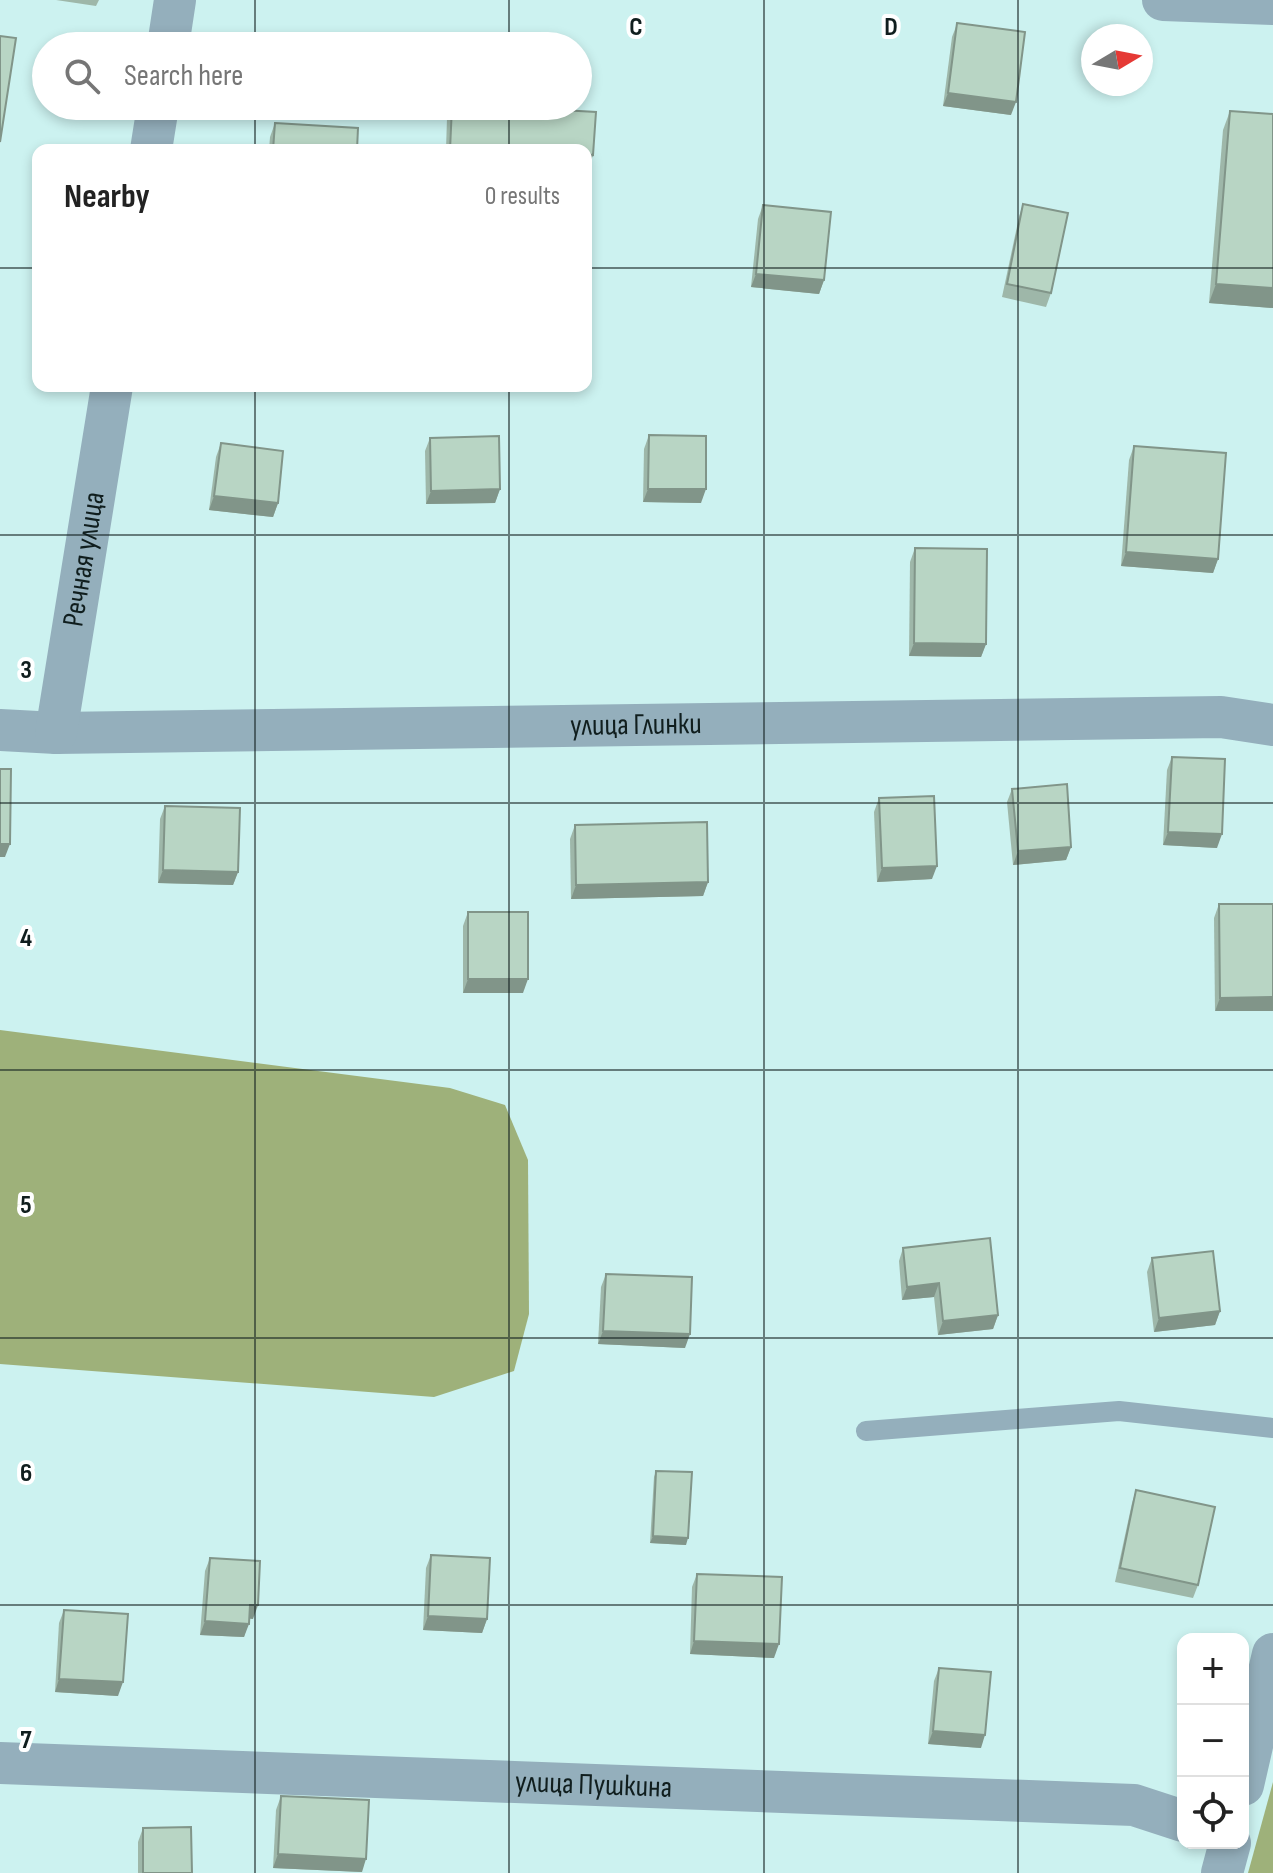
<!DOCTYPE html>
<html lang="en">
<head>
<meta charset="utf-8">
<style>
  :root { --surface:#fff; --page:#f6f6f6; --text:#222; --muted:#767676; --line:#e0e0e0 }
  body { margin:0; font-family:"Sofia Sans Condensed",sans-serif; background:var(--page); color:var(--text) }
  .controls { position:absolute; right:24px; bottom:24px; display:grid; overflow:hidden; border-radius:16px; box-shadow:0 4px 12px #0003 }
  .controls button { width:72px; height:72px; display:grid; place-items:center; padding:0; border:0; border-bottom:2px solid var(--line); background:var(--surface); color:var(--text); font:40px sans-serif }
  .compass { position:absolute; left:1081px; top:24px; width:72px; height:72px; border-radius:50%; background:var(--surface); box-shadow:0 4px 12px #0003; rotate:80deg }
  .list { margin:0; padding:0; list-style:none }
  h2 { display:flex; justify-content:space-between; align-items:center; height:104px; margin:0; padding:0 32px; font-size:34px }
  h2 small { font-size:26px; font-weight:400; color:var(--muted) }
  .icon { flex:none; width:44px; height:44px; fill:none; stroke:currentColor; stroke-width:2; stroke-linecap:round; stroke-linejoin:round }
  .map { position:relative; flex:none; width:1273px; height:1873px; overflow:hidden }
  .search { position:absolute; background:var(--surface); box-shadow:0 4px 12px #0003; left:32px; top:32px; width:560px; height:88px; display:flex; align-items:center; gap:20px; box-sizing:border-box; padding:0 28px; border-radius:44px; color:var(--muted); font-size:30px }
  .panel { position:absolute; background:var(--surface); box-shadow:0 4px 12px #0003; left:32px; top:144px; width:560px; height:248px; border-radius:16px }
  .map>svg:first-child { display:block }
  .forest { fill:#9eb17a }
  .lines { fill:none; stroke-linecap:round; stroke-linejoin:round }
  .lane { stroke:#94afbc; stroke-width:20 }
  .street { stroke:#94afbc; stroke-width:42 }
  .wall { fill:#9eb7a9 }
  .shaded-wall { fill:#819589 }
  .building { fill:#b8d5c4; stroke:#819589; stroke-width:2 }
  .grid { fill:none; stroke:#101e1e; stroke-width:2; stroke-opacity:0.55 }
  .labels { text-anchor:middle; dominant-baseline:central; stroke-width:8; stroke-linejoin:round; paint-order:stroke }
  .street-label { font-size:30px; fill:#101e1e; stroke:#fff }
  .grid-label { font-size:26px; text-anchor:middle; font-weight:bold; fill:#101e1e; stroke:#fff; stroke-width:8; stroke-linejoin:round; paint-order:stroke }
</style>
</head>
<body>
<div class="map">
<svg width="1273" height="1873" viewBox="0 0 1273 1873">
  <rect width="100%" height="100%" fill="#ccf2f0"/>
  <!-- forest -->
  <g class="forest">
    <path d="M 0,1030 L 450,1088 L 505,1105 L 528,1160 L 529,1314 L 514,1371 L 434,1397 L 0,1364 Z"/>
    <path d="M 1273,1782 L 1273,1873 L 1248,1873 Z"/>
  </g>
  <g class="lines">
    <!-- lane -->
    <path class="lane" d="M 866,1431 L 1119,1411 L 1273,1428"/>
    <!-- street -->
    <g class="street">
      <path d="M 1163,0 L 1273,4"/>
      <path d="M 168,46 L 175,0"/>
      <path d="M 151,150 L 158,106"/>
      <path id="s1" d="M 0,730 L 56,733 L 1221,717 L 1273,725"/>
      <path id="s2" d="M 56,733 L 112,386"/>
      <path id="s3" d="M 0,1763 L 1134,1805 L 1183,1821"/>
      <path d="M 1243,1785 L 1273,1654"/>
      <path d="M 1222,1873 L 1230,1843"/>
    </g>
  </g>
  <!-- wall -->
  <g class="wall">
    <path d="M 56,0 L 99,0 L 96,6 Z"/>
    <path d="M 957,24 L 1011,115 L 943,106 L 952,37 Z"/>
    <path d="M 452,106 L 489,106 L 596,112 L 593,155 L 588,168 L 586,168 L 586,150 L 446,150 L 447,118 Z"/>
    <path d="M 1230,111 L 1273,114 L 1273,308 L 1209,303 L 1223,130 Z"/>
    <path d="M 275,123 L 357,150 L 269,150 L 270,137 Z"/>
    <path d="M 1023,204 L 1051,293 L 1046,307 L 1002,297 L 1019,217 Z"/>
    <path d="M 763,205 L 824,280 L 819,294 L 751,287 L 758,219 Z"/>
    <path d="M 649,435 L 701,503 L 643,502 L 644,449 Z"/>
    <path d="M 430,438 L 500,489 L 495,503 L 426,504 L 425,451 Z"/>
    <path d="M 221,443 L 278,503 L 273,517 L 209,510 L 216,457 Z"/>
    <path d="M 1134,446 L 1218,559 L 1213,573 L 1121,566 L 1129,460 Z"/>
    <path d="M 915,548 L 986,644 L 981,657 L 909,656 L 910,562 Z"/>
    <path d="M 1172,757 L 1217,848 L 1163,845 L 1167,770 Z"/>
    <path d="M 1012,789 L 1071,847 L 1066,860 L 1013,865 L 1007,802 Z"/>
    <path d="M 879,798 L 932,879 L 877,882 L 874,812 Z"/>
    <path d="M 165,806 L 238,872 L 233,885 L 158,883 L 160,819 Z"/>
    <path d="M 575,825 L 708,882 L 703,896 L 571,899 L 570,839 Z"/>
    <path d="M 1219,904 L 1273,904 L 1215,1011 L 1214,918 Z"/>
    <path d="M 468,912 L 523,993 L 463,993 L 463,926 Z"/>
    <path d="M 903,1248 L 998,1315 L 993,1329 L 938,1335 L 934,1297 L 902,1300 L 899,1261 Z"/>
    <path d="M 1152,1258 L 1220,1311 L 1215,1325 L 1154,1332 L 1147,1272 Z"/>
    <path d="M 606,1274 L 685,1348 L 598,1344 L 601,1287 Z"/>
    <path d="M 656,1471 L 686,1545 L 650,1543 L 654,1477 Z"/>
    <path d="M 1136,1490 L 1198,1585 L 1193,1598 L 1115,1582 L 1132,1503 Z"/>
    <path d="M 431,1555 L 487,1619 L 482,1633 L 423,1630 L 426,1568 Z"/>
    <path d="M 210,1558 L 253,1619 L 249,1618 L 244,1637 L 200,1635 L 205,1571 Z"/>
    <path d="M 697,1574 L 774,1658 L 690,1654 L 692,1587 Z"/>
    <path d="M 64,1610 L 118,1696 L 55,1692 L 59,1623 Z"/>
    <path d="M 939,1668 L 981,1748 L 928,1744 L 934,1681 Z"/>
    <path d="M 281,1796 L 362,1872 L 273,1868 L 276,1810 Z"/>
    <path d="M 143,1828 L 192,1873 L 138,1873 L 138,1842 Z"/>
  </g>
  <!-- shaded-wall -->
  <g class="shaded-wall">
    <path d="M 948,93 L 1016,102 L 1011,115 L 943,106 Z"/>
    <path d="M 586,154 L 593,155 L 588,168 L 586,168 Z"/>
    <path d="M 756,274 L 824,280 L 819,294 L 751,287 Z"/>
    <path d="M 1216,284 L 1273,288 L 1273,308 L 1209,303 Z"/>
    <path d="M 500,489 L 495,503 L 426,504 L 431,491 Z"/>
    <path d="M 648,489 L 706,489 L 701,503 L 643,502 Z"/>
    <path d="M 214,496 L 278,503 L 273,517 L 209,510 Z"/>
    <path d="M 1126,552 L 1218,559 L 1213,573 L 1121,566 Z"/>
    <path d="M 914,643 L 986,644 L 981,657 L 909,656 Z"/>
    <path d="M 1168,832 L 1222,834 L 1217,848 L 1163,845 Z"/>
    <path d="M 0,844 L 10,844 L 5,857 L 0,857 Z"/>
    <path d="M 1071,847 L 1066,860 L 1013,865 L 1018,851 Z"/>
    <path d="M 937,866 L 932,879 L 877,882 L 882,868 Z"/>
    <path d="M 163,870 L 238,872 L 233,885 L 158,883 Z"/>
    <path d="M 708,882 L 703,896 L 571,899 L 576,885 Z"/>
    <path d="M 468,979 L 528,979 L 523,993 L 463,993 Z"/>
    <path d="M 1273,997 L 1273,1011 L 1215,1011 L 1220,998 Z"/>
    <path d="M 939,1283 L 934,1297 L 902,1300 L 907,1287 Z"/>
    <path d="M 1220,1311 L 1215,1325 L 1154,1332 L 1159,1318 Z"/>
    <path d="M 998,1315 L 993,1329 L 938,1335 L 943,1321 Z"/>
    <path d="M 603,1331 L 690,1334 L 685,1348 L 598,1344 Z"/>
    <path d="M 653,1536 L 688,1538 L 686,1545 L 650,1543 Z"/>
    <path d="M 250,1605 L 258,1605 L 253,1619 L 245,1618 Z"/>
    <path d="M 428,1616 L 487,1619 L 482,1633 L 423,1630 Z"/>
    <path d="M 205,1621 L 249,1624 L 244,1637 L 200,1635 Z"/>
    <path d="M 694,1641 L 779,1644 L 774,1658 L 690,1654 Z"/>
    <path d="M 59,1679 L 123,1682 L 118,1696 L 55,1692 Z"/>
    <path d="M 933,1731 L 985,1735 L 981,1748 L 928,1744 Z"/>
    <path d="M 278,1854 L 366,1859 L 362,1872 L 273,1868 Z"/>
  </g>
  <!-- building -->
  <g class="building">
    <path d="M 957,23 L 1025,32 L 1016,102 L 948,93 Z"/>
    <path d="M 0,36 L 16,38 L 0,142 Z"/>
    <path d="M 452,106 L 489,106 L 596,112 L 593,155 L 586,154 L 586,150 L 450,150 Z"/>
    <path d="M 1230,111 L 1273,114 L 1273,288 L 1216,284 Z"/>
    <path d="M 275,123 L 358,128 L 357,150 L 273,150 Z"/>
    <path d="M 1023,204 L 1068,213 L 1051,293 L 1007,284 Z"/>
    <path d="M 763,205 L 831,212 L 824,280 L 756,274 Z"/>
    <path d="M 649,435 L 706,436 L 706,489 L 648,489 Z"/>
    <path d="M 499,436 L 500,489 L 431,491 L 430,438 Z"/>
    <path d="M 221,443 L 283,451 L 278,503 L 214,496 Z"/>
    <path d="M 1134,446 L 1226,453 L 1218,559 L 1126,552 Z"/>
    <path d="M 915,548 L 987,549 L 986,644 L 914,643 Z"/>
    <path d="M 1172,757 L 1225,759 L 1222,834 L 1168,832 Z"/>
    <path d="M 0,769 L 11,769 L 10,844 L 0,844 Z"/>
    <path d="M 1067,784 L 1071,847 L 1018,851 L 1012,789 Z"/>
    <path d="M 934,796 L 937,866 L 882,868 L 879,798 Z"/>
    <path d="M 165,806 L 240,808 L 238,872 L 163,870 Z"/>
    <path d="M 707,822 L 708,882 L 576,885 L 575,825 Z"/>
    <path d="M 1219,904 L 1273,904 L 1273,997 L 1220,998 Z"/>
    <rect x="468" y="912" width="60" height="67"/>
    <path d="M 990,1238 L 998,1315 L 943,1321 L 939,1283 L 907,1287 L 903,1248 Z"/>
    <path d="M 1213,1251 L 1220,1311 L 1159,1318 L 1152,1258 Z"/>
    <path d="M 606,1274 L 692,1277 L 690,1334 L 603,1331 Z"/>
    <path d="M 656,1471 L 692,1472 L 688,1538 L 653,1536 Z"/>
    <path d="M 1136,1490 L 1215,1507 L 1198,1585 L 1120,1568 Z"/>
    <path d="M 431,1555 L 490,1558 L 487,1619 L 428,1616 Z"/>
    <path d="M 210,1558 L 260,1561 L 258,1605 L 250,1605 L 249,1624 L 205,1621 Z"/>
    <path d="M 697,1574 L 782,1577 L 779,1644 L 694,1641 Z"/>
    <path d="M 64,1610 L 128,1614 L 123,1682 L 59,1679 Z"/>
    <path d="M 939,1668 L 991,1672 L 985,1735 L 933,1731 Z"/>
    <path d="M 281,1796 L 369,1800 L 366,1859 L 278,1854 Z"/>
    <path d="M 191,1827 L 192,1873 L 143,1873 L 143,1828 Z"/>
  </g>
  <!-- grid -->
  <path class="grid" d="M 255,0 L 255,46M 509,0 L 509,46M 764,0 L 764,1873M 1018,0 L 1018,1873M 255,106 L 255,150M 509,106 L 509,150M 0,268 L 38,268M 586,268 L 1273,268M 255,386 L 255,1873M 509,386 L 509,1873M 0,535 L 1273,535M 0,803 L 1273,803M 0,1070 L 1273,1070M 0,1338 L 1273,1338M 0,1605 L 1273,1605"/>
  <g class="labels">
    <!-- street labels -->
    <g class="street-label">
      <text stroke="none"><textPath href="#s2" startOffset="176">Речная улица</textPath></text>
      <text stroke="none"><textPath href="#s1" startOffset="636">улица Глинки</textPath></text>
      <text stroke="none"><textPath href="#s3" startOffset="594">улица Пушкина</textPath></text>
    </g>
  </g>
  <g class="grid-label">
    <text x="636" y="35">C</text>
    <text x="891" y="35">D</text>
    <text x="26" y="678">3</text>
    <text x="26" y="946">4</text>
    <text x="26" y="1213">5</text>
    <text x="26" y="1481">6</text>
    <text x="26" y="1748">7</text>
  </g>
</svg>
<div class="controls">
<button>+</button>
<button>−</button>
<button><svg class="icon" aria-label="locate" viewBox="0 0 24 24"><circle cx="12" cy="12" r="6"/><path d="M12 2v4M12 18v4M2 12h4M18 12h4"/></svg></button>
</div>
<svg class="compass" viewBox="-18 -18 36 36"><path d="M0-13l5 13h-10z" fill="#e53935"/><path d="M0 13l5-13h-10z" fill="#767676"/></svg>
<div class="search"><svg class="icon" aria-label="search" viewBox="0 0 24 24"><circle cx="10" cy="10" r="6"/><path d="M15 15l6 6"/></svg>Search here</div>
<section class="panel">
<h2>Nearby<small>0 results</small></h2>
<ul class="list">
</ul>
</section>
</div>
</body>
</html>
